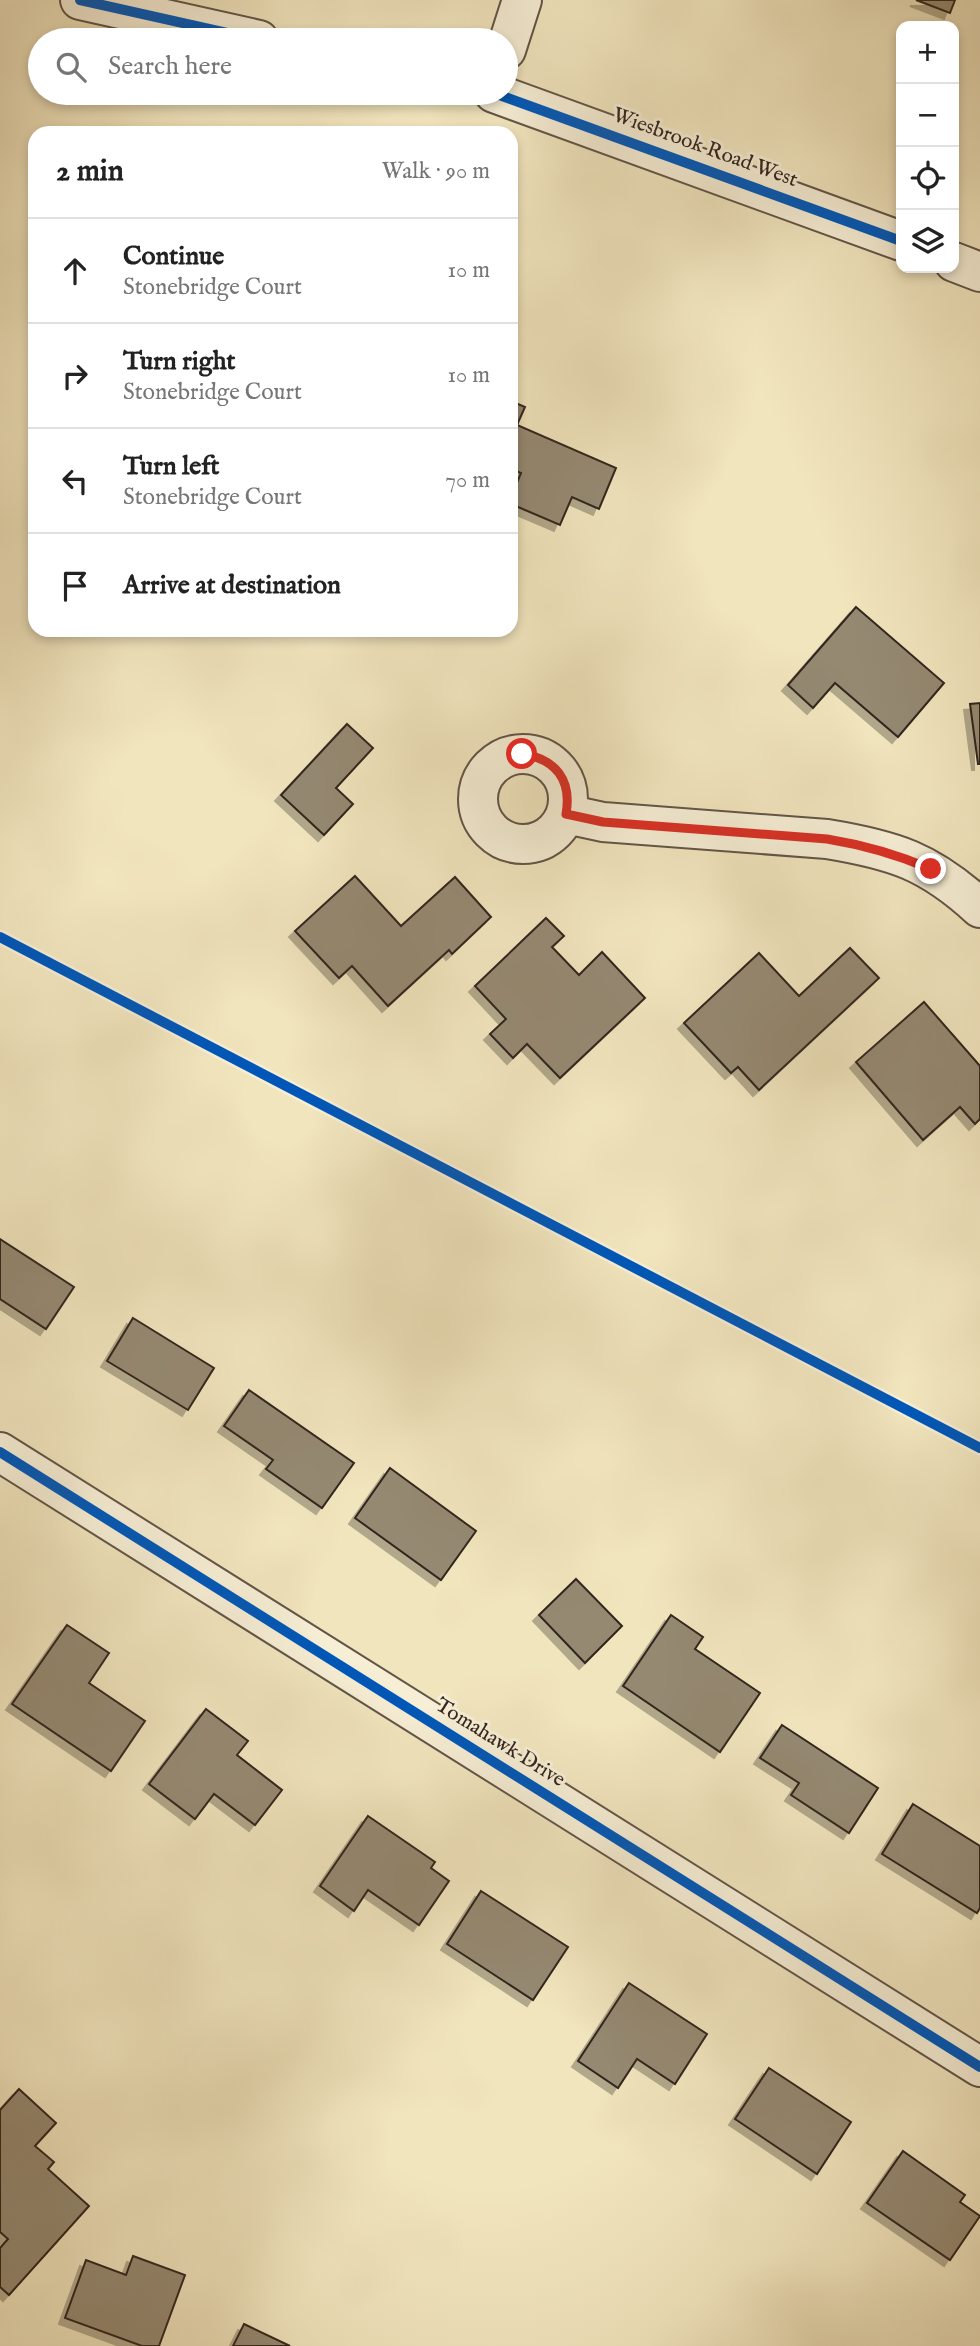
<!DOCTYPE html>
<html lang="en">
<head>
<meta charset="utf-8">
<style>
  :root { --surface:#fff; --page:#f2f2f2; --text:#222; --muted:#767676; --line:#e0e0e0 }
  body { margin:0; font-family:"IM FELL English",serif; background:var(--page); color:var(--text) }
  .controls { position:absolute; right:21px; top:21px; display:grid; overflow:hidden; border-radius:14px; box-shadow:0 4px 10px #0003 }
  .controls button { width:63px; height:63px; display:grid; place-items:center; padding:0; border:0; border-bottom:2px solid var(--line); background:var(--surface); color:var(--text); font:35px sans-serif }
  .stop { position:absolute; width:21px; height:21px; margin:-16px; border:5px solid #d93025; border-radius:50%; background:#fff }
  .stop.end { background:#d93025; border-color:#fff; box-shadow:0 2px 7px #0008 }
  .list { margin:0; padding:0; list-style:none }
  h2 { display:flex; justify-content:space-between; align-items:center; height:91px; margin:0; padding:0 28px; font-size:30px }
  h2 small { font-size:23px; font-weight:400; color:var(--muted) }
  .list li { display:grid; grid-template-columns:46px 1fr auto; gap:21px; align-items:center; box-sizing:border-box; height:105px; padding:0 28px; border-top:2px solid var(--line) }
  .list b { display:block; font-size:26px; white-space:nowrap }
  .list p { margin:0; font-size:23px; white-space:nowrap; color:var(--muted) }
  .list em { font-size:23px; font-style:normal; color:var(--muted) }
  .icon { flex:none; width:38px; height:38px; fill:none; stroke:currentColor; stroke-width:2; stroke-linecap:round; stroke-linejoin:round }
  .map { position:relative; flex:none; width:980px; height:2346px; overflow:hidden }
  .search { position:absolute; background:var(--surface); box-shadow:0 4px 10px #0003; left:28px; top:28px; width:490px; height:77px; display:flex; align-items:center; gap:18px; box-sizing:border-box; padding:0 24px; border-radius:38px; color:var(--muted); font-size:26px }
  .panel { position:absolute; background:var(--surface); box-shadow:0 4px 10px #0003; left:28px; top:126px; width:490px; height:511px; border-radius:21px }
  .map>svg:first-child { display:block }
  .building { fill:#958972; stroke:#32251f; stroke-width:2; filter:url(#shadow) }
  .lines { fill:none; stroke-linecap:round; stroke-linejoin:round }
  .minor-casing { stroke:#625547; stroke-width:42 }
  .minor { stroke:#f6eed5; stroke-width:38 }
  .cycleway-casing { stroke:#f6eed5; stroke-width:15 }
  .cycleway { stroke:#0057b8; stroke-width:10 }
  .route { stroke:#d93025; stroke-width:9 }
  .labels { text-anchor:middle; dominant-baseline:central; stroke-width:6; stroke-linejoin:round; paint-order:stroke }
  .street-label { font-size:21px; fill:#32251f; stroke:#f6eed5 }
</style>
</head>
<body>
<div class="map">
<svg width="980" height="2346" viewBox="0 0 980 2346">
  <defs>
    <filter id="shadow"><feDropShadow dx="-6" dy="6" stdDeviation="0" flood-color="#0004"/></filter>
  </defs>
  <rect width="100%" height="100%" fill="#f1e5be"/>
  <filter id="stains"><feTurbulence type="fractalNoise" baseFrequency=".00286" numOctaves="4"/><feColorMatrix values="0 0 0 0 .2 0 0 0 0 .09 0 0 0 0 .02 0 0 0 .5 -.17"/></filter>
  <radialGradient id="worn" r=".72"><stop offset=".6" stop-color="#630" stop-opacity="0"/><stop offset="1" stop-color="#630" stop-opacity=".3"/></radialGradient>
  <!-- building -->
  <g class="building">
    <path d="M 916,0 L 955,0 L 950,13 Z"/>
    <path d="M 511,401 L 525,407 L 517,425 L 616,468 L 599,509 L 572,497 L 560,525 L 511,504 L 511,497 L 521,473 L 511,469 Z"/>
    <path d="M 856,607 L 944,683 L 898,737 L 835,683 L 813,708 L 788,685 Z"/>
    <path d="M 980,703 L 980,764 L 978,764 L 970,704 Z"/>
    <path d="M 347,724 L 373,748 L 336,788 L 353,804 L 324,835 L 281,795 Z"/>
    <path d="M 355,876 L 401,926 L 455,877 L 491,917 L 452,954 L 449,950 L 388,1006 L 352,966 L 339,978 L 295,931 Z"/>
    <path d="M 546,918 L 564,936 L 552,947 L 579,975 L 602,952 L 645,998 L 560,1078 L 527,1044 L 513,1058 L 490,1034 L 506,1019 L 475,986 Z"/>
    <path d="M 850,948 L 879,978 L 759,1090 L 738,1067 L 731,1073 L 684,1023 L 759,953 L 799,996 Z"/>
    <path d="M 924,1002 L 980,1066 L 980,1119 L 975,1124 L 960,1107 L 923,1140 L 856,1062 Z"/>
    <path d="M 0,1239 L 74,1287 L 46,1329 L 0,1299 Z"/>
    <path d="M 133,1318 L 214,1368 L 188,1410 L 107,1361 Z"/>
    <path d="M 249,1390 L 354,1463 L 322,1508 L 266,1469 L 273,1460 L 224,1426 Z"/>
    <path d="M 390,1468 L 476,1531 L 441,1580 L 355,1518 Z"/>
    <path d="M 576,1579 L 622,1626 L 585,1663 L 539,1615 Z"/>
    <path d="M 671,1615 L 703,1637 L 695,1649 L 760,1693 L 720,1752 L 623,1686 Z"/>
    <path d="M 67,1625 L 109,1653 L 89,1683 L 145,1721 L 111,1771 L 12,1704 Z"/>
    <path d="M 206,1709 L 248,1741 L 237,1755 L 282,1790 L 255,1825 L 214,1794 L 195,1819 L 149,1784 Z"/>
    <path d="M 782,1725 L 878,1788 L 849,1833 L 791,1795 L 799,1783 L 760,1758 Z"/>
    <path d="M 913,1804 L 980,1846 L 980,1908 L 977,1913 L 882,1854 Z"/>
    <path d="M 368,1816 L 435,1862 L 431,1868 L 449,1881 L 419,1925 L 368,1890 L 354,1911 L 320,1886 Z"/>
    <path d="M 481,1891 L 568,1947 L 533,2000 L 447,1944 Z"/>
    <path d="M 629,1983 L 707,2034 L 675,2084 L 637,2059 L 618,2088 L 578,2061 Z"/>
    <path d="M 769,2068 L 851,2122 L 817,2174 L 735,2119 Z"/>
    <path d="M 19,2089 L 56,2123 L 35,2146 L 54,2162 L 48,2169 L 89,2206 L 9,2295 L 0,2287 L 0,2248 L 8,2239 L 0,2232 L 0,2110 Z"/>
    <path d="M 903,2151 L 965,2195 L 960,2202 L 980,2216 L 950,2260 L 867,2203 Z"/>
    <path d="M 133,2256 L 185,2275 L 159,2346 L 142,2346 L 65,2318 L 86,2260 L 126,2275 Z"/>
    <path d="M 244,2324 L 290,2346 L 233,2346 Z"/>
  </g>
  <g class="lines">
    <!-- minor casing -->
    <g class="minor-casing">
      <g id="minor">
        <path d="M 80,0 L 259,40"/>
        <path d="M 506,50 L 522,0"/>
        <path d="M 494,93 L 901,241"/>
        <path d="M 954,262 L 980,272"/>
        <circle cx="523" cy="799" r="45"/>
        <path d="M 566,814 L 603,822 L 827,839 C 894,850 929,861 980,908"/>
        <path d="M 0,1452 L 980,2067"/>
      </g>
    </g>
    <!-- minor -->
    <use href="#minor" class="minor"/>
    <!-- cycleway casing -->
    <g class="cycleway-casing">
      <g id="cycleway">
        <path d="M 80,0 L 259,40"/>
        <path d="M 494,93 L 901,241"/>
        <path d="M 0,937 L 980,1448"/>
        <path d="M 0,1452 L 980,2067"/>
      </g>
    </g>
    <!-- cycleway -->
    <use href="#cycleway" class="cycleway"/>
  </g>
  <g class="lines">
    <!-- route -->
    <path class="route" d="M 522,754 C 556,759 572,780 566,814 L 603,822 L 827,839 C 864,845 896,854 931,869"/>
  </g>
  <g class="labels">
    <!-- street labels -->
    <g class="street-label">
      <text transform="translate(705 148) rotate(20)">Wiesbrook Road West</text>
      <text transform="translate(500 1743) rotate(32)">Tomahawk Drive</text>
    </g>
  </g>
  <rect width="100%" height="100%" filter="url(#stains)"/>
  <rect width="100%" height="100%" fill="url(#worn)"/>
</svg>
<div class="controls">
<button>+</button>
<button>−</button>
<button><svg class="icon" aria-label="locate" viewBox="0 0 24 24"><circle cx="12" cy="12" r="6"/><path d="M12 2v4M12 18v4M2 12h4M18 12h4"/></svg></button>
<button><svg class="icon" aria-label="layers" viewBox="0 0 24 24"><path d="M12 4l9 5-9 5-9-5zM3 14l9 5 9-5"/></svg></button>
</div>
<div class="stop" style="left:522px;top:754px"></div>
<div class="stop end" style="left:931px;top:869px"></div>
<div class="search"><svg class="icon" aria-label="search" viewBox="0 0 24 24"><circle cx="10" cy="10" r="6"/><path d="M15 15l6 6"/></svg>Search here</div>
<section class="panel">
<h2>2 min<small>Walk · 90 m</small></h2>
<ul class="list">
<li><svg class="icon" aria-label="ahead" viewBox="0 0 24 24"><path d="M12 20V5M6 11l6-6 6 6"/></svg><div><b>Continue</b><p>Stonebridge Court</p></div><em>10 m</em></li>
<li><svg class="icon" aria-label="right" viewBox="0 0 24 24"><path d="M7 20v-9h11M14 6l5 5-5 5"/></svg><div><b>Turn right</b><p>Stonebridge Court</p></div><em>10 m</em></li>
<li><svg class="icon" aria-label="left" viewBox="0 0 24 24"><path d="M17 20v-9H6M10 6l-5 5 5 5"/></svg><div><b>Turn left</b><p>Stonebridge Court</p></div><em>70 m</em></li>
<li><svg class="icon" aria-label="arrive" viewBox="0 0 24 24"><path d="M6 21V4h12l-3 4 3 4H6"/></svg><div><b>Arrive at destination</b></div></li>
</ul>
</section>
</div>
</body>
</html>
